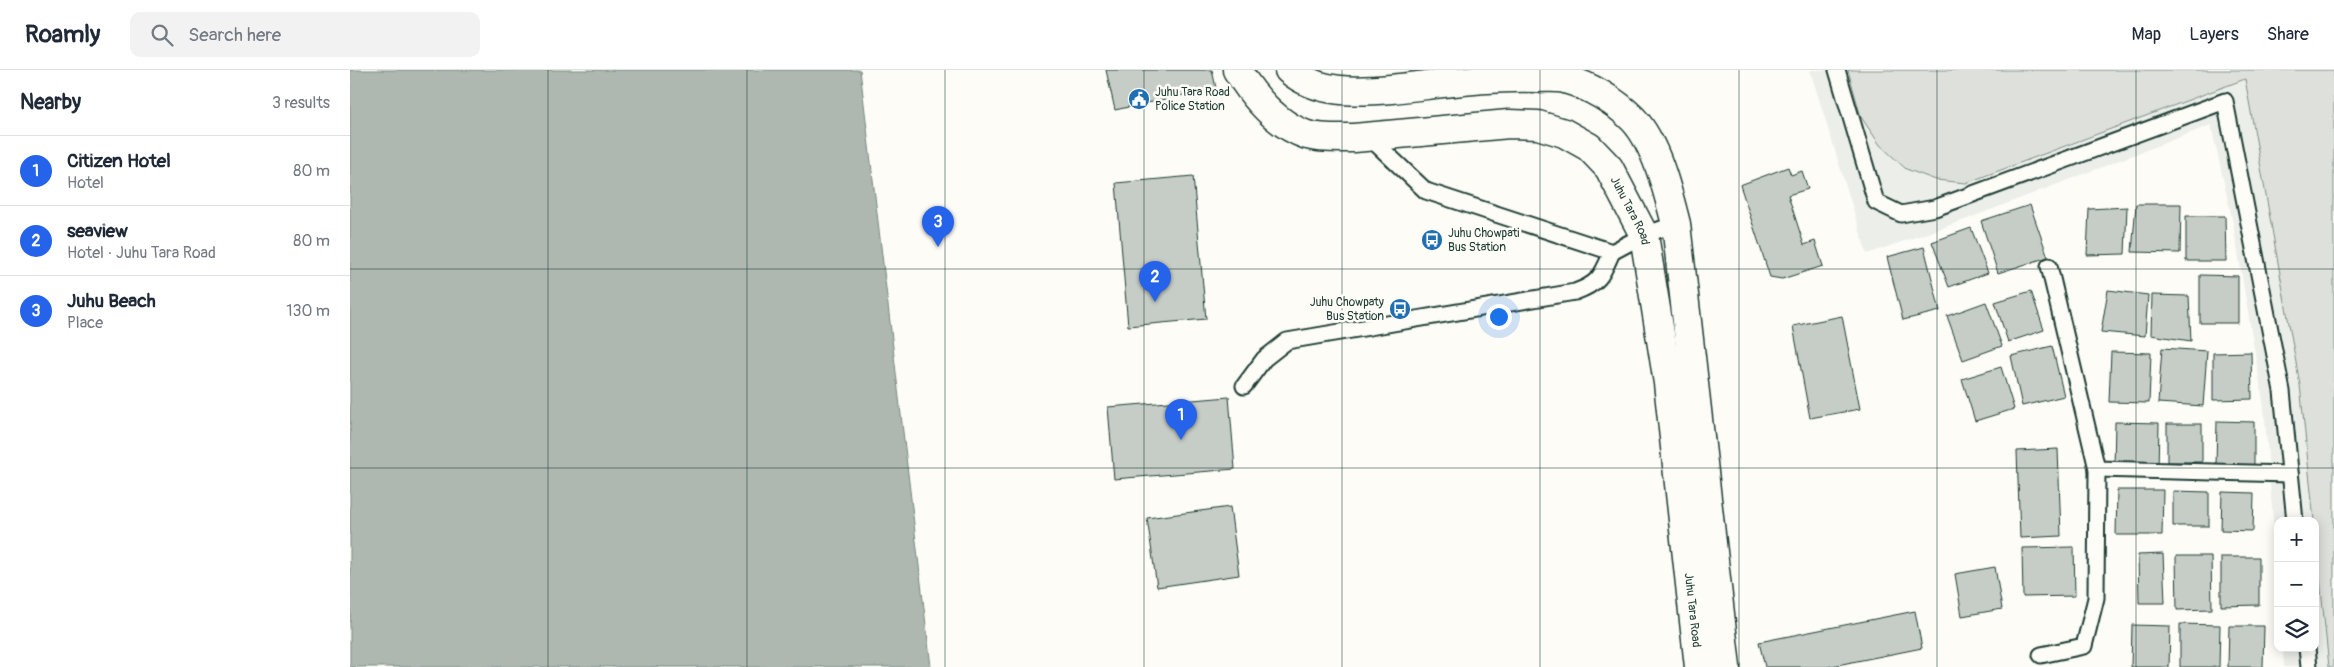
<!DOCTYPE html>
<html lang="en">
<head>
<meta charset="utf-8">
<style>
  :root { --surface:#fff; --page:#f2f2f3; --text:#1f2937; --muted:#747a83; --line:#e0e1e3; --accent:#2563eb }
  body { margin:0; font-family:Pangolin,sans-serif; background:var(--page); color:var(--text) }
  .controls { position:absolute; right:15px; bottom:15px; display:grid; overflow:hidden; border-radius:10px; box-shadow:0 2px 12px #0003 }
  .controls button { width:45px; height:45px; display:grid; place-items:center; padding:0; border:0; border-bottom:1px solid var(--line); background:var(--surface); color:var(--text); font:25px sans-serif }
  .you { position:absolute; left:1148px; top:246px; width:18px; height:18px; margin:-12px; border:4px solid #fff; border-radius:50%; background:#1a73e8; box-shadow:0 0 0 8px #1a73e833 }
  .badge { display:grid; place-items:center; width:32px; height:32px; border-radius:50%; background:var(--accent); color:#fff; font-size:16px; font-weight:700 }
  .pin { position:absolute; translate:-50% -41px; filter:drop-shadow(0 1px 2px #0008) }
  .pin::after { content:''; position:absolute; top:26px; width:18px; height:15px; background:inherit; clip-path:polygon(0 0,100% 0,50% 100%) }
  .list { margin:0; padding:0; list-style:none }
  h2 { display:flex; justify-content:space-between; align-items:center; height:65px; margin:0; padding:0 20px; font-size:21px }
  h2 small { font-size:16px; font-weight:400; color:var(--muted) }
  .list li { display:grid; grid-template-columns:32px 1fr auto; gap:15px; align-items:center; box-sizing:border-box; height:70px; padding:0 20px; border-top:1px solid var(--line) }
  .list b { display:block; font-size:19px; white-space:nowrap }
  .list p { margin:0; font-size:16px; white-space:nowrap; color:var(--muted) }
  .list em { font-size:16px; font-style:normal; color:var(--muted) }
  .icon { flex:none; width:28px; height:28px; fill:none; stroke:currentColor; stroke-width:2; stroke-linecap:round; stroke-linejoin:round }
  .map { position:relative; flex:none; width:1984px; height:597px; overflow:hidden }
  header { display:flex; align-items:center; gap:30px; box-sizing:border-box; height:70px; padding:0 25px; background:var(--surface); border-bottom:1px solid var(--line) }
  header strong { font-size:24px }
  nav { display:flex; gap:28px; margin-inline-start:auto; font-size:18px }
  .search { width:350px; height:45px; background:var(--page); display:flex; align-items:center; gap:12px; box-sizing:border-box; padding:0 18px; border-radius:10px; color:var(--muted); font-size:19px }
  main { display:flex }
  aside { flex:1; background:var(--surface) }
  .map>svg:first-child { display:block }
  .built { fill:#eceee9 }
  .green { fill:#dde0db; stroke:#7e8e88 }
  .water { fill:#aeb8b1; stroke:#75877f }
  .building { fill:#c6cdc7; stroke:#1f3d34 }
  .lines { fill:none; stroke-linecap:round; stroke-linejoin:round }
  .service-casing { stroke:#1f3d34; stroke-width:19 }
  .secondary-casing { stroke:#1f3d34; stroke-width:31 }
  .service { stroke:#fdfcf7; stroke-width:15 }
  .secondary { stroke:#fdfcf7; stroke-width:28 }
  .grid { fill:none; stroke:#1f3d34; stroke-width:1; stroke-opacity:0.55 }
  .labels { text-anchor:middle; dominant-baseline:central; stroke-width:5; stroke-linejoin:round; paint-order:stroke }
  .poi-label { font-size:12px; fill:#1f3d34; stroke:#fdfcf7; text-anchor:start }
  .street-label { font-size:12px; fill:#1f3d34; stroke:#fdfcf7 }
</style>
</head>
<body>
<header>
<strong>Roamly</strong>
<div class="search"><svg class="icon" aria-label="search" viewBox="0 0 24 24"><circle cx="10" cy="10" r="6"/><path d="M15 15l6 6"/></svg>Search here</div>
<nav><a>Map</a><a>Layers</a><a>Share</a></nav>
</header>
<main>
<aside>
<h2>Nearby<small>3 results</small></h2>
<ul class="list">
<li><span class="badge">1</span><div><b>Citizen Hotel</b><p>Hotel</p></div><em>80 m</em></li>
<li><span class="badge">2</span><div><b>seaview</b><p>Hotel · Juhu Tara Road</p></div><em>80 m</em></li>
<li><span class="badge">3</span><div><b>Juhu Beach</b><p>Place</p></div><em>130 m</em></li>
</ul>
</aside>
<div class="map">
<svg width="1984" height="597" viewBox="0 0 1984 597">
  <rect width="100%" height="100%" fill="#fdfcf7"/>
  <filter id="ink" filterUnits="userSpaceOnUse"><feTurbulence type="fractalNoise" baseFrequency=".02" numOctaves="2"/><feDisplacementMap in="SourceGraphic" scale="10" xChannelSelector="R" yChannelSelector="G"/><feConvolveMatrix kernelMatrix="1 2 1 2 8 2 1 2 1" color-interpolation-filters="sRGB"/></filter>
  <g filter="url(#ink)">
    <!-- built -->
    <path class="built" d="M 1460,0 L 1984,0 L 1984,597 L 1934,597 L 1933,578 L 1965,578 L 1965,451 L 1928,451 L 1928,513 L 1914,337 L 1883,153 L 1861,55 L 1609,152 L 1517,184 Z"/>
    <!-- green -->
    <path class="green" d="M 1498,0 L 1984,0 L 1984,597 L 1979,597 L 1950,315 L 1895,9 L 1616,113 L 1586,110 L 1556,99 L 1530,75 L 1511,47 Z"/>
    <!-- water -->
    <path class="water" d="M 0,0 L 510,0 L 581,597 L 0,597 Z"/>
    <!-- building -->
    <g class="building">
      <path d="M 756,0 L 862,0 L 866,18 L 765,40 Z"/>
      <path d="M 1438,97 L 1441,105 L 1452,101 L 1458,119 L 1438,125 L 1454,175 L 1465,171 L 1473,196 L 1432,209 L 1420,207 L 1390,115 Z"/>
      <path d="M 843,106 L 856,249 L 778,256 L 766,113 Z"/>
      <path d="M 1786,134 L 1831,134 L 1830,183 L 1782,182 Z"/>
      <path d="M 1680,135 L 1698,187 L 1648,203 L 1631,151 Z"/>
      <path d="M 1777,137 L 1775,184 L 1737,185 L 1739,139 Z"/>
      <path d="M 1836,146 L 1875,146 L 1876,191 L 1836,191 Z"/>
      <path d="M 1621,158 L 1638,203 L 1599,217 L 1582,172 Z"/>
      <path d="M 1574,177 L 1590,241 L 1553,250 L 1537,187 Z"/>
      <path d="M 1850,205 L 1888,206 L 1888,253 L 1850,253 Z"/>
      <path d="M 1758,220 L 1798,225 L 1795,266 L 1751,262 Z"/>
      <path d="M 1681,221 L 1694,260 L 1658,272 L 1645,232 Z"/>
      <path d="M 1802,225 L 1839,226 L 1841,271 L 1801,265 Z"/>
      <path d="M 1636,232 L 1652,276 L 1613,290 L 1597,246 Z"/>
      <path d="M 1492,246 L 1510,339 L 1460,348 L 1443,256 Z"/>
      <path d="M 1702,276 L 1714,326 L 1672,336 L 1661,286 Z"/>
      <path d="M 1812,278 L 1857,281 L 1853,336 L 1808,333 Z"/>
      <path d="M 1761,282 L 1801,283 L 1799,333 L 1759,332 Z"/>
      <path d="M 1901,282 L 1902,329 L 1863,330 L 1863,283 Z"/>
      <path d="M 1651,297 L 1664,339 L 1625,351 L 1612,309 Z"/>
      <path d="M 879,327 L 885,399 L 764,409 L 758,337 Z"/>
      <path d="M 1867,351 L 1904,352 L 1904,396 L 1866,396 Z"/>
      <path d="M 1765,352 L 1809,353 L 1808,400 L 1764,399 Z"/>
      <rect x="1817" y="354" width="35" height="38"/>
      <path d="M 1708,379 L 1711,466 L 1670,468 L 1667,381 Z"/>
      <path d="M 1767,420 L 1813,420 L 1812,465 L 1766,465 Z"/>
      <path d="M 1823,421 L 1859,422 L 1859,456 L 1823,456 Z"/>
      <path d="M 1872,422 L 1904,423 L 1903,461 L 1871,460 Z"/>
      <path d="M 880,437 L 889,505 L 807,517 L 797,448 Z"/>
      <path d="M 1724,477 L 1725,526 L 1673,527 L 1672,478 Z"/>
      <path d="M 1813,484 L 1815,533 L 1789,533 L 1788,485 Z"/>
      <path d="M 1826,486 L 1861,486 L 1862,539 L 1827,540 Z"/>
      <path d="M 1871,487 L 1909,487 L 1909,535 L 1871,536 Z"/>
      <path d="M 1645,497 L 1652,539 L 1612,546 L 1605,504 Z"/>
      <path d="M 1565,541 L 1572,578 L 1477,597 L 1415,597 L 1409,572 Z"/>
      <path d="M 1830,554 L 1870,555 L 1869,597 L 1830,597 Z"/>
      <path d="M 1782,555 L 1820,556 L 1819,597 L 1781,597 Z"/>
      <path d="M 1879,556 L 1914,556 L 1913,597 L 1878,597 Z"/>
    </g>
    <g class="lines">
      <!-- service casing -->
      <g class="service-casing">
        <g id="service">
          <path d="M 1487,0 L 1526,132 L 1551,144 L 1585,138 L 1875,31 L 1932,321 L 1945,451"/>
          <path d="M 1018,66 L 1076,121 L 1262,182 L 1294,165 L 1326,154"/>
          <path d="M 1699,196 L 1747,399 L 1940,404"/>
          <path d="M 894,316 L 914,289 L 937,271 L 1225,222 C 1250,213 1252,205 1262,182"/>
          <path d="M 1957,578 L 1959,597"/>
          <path d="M 1691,585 L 1734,576 L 1746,528 L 1747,399"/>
        </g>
      </g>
      <!-- secondary casing -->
      <g class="secondary-casing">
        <g id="secondary">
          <path id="s1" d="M 887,0 C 903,26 927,55 957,65 C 972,69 988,68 1004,68 L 1159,54 L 1188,55 L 1214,63 L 1239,77 L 1259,98 L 1294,165 L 1318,313 L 1349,597"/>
          <path d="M 939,0 C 968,24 1005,22 1041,19 C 1090,14 1139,6 1188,8 C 1197,8 1207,7 1215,9 C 1240,16 1265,31 1283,49 C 1306,73 1318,122 1326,154 L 1376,597"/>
        </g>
      </g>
      <!-- service -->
      <use href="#service" class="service"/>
      <!-- secondary -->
      <use href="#secondary" class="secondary"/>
    </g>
  </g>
  <!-- grid -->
  <path class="grid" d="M 198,0 L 198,597M 397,0 L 397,597M 595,0 L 595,597M 794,0 L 794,597M 992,0 L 992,597M 1190,0 L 1190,597M 1389,0 L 1389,597M 1587,0 L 1587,597M 1786,0 L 1786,597M 0,199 L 1984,199M 0,398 L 1984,398"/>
  <!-- icons -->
  <defs>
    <g id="civic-disc" transform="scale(1.125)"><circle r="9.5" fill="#1f6fb2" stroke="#fdfcf7"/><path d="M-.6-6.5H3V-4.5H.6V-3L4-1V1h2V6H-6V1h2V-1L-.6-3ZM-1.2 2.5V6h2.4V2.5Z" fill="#fff"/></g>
    <g id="bus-disc" transform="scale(1.125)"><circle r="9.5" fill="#1f6fb2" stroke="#fdfcf7"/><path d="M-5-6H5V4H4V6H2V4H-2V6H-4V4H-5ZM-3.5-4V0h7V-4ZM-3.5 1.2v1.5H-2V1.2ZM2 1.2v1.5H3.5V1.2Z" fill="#fff"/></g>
  </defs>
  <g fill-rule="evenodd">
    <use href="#civic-disc" x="789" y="29"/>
    <use href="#bus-disc" x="1082" y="170"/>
    <use href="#bus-disc" x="1050" y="239"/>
  </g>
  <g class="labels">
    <!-- poi labels -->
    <g class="poi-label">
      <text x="805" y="22">Juhu Tara Road<tspan x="805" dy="14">Police Station</tspan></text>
      <text x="1098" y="163">Juhu Chowpati<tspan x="1098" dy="14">Bus Station</tspan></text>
      <text x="1034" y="232" text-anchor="end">Juhu Chowpaty<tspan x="1034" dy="14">Bus Station</tspan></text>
    </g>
    <!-- street labels -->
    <g class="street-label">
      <text stroke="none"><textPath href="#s1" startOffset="462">Juhu Tara Road</textPath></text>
      <text stroke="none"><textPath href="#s1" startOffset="868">Juhu Tara Road</textPath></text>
    </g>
  </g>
</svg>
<div class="controls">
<button>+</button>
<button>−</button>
<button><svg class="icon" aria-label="layers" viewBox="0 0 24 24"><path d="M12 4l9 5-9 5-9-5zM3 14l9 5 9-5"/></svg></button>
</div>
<div class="you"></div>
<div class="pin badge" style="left:831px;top:370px">1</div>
<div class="pin badge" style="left:805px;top:232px">2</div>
<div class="pin badge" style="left:588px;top:177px">3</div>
</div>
</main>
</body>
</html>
